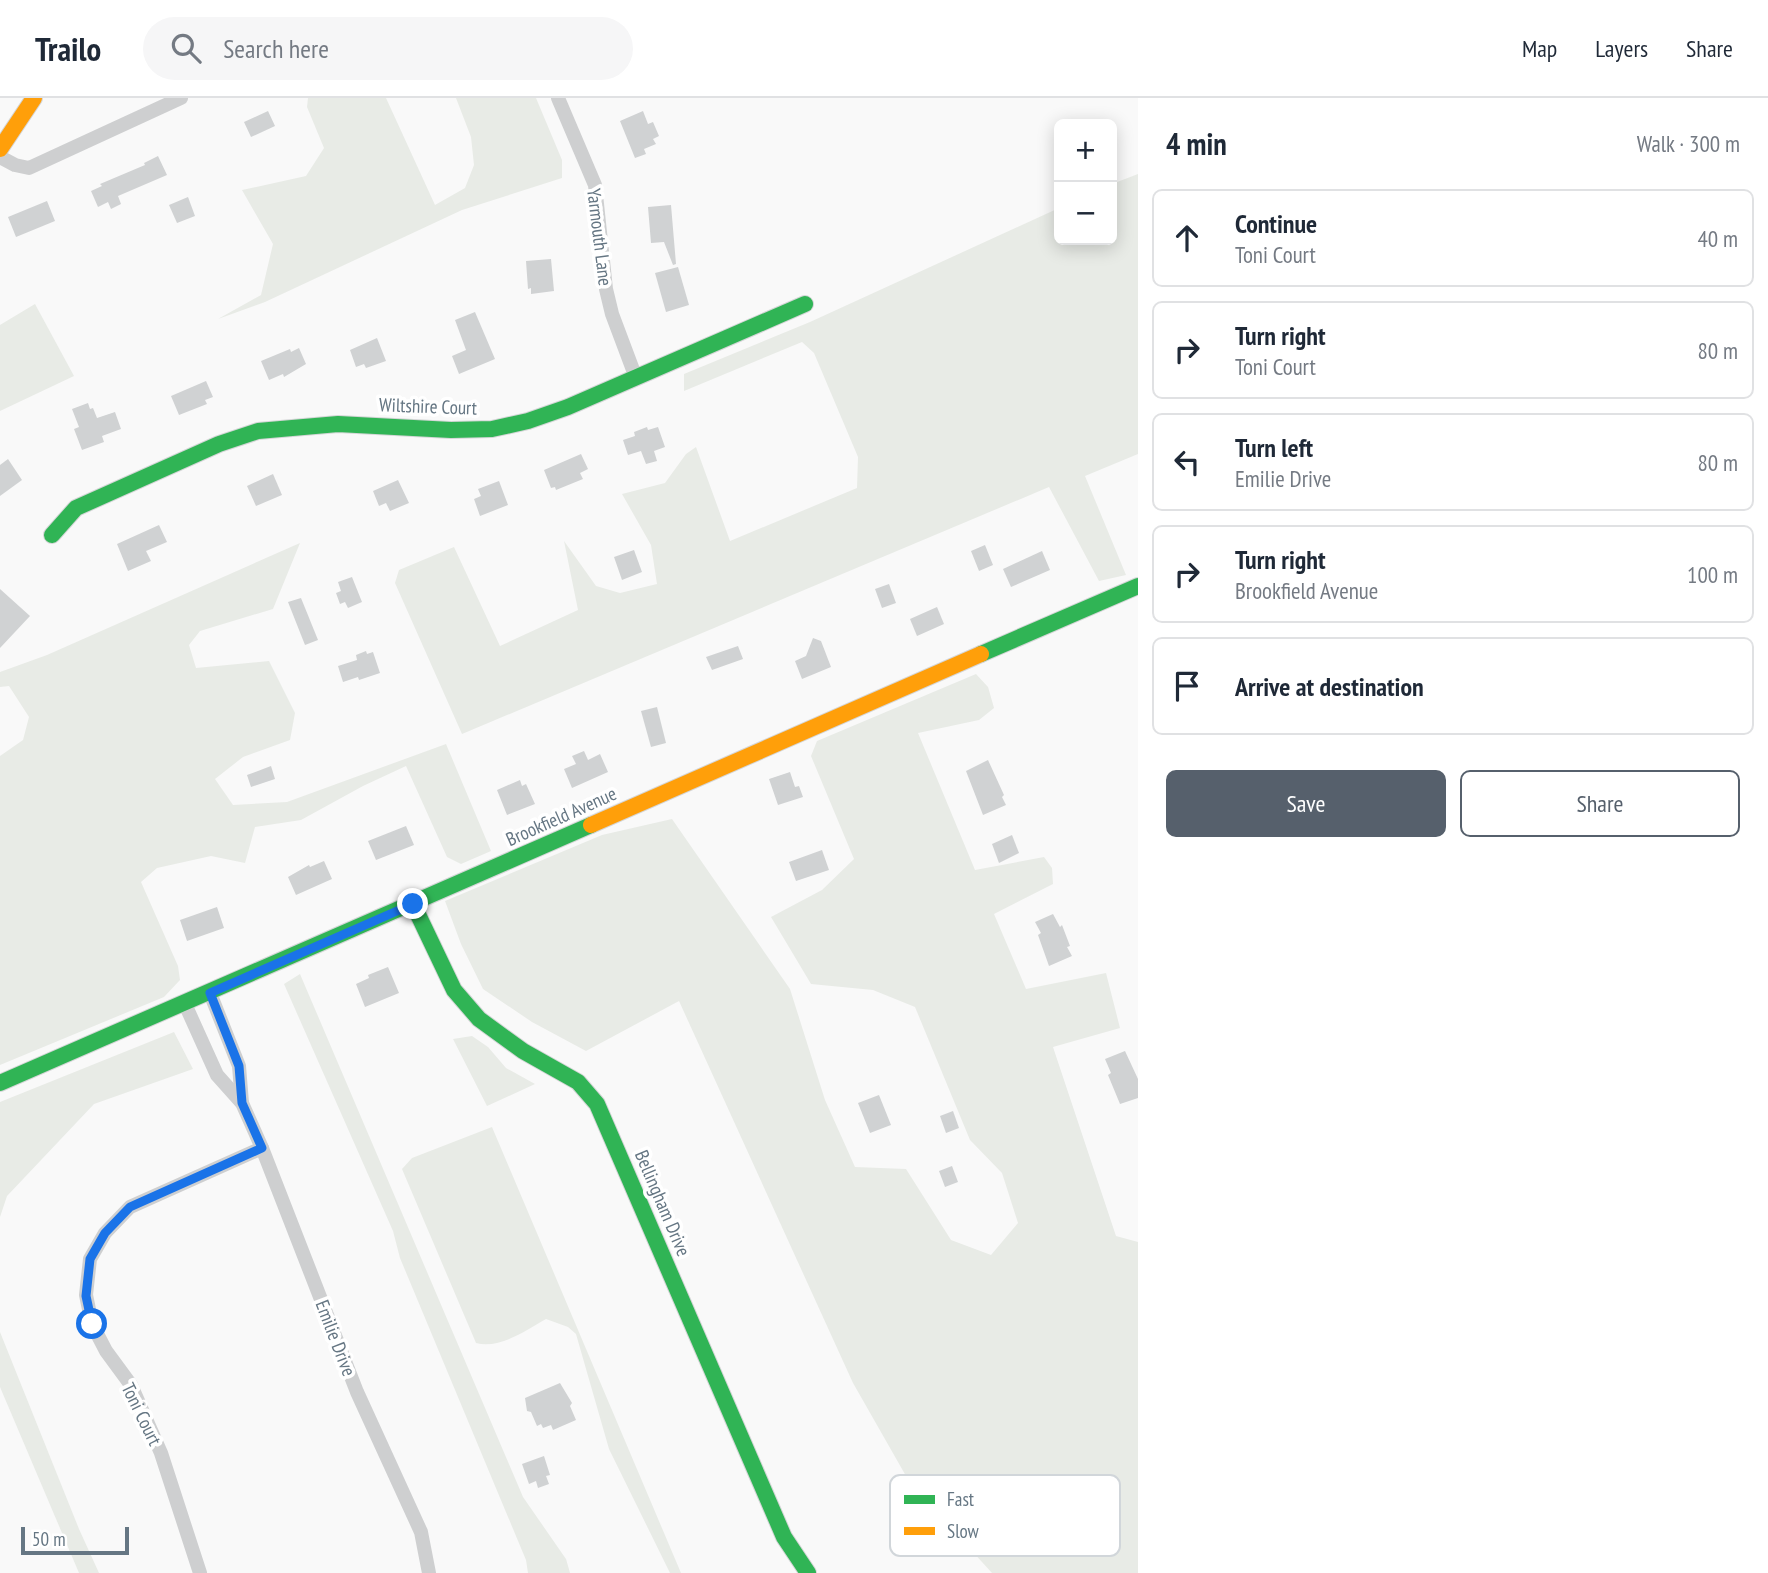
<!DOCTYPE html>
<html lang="en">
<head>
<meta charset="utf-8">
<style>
  :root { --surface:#fff; --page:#f6f6f7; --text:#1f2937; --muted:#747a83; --line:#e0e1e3; --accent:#56606c }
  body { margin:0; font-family:"PT Sans Narrow",sans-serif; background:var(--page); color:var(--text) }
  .controls { position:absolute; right:21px; top:21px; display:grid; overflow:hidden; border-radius:10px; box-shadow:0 4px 18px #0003 }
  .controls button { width:63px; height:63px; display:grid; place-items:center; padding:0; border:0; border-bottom:2px solid var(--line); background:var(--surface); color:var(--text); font:35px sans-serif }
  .scale { position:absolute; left:21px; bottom:18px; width:108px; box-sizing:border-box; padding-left:7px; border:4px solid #657683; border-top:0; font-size:19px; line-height:24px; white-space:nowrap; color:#657683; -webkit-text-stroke:5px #fff; paint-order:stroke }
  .stop { position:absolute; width:21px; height:21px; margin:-16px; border:5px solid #1a73e8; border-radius:50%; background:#fff }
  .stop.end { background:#1a73e8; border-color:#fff; box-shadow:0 2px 7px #0008 }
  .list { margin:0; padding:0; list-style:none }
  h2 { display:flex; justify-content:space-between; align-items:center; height:91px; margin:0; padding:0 28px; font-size:30px }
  h2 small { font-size:23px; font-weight:400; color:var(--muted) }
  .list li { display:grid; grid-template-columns:46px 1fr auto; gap:21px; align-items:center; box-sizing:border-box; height:98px; margin:0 14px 14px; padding:0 14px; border:2px solid var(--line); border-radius:10px }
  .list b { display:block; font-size:26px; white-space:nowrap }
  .list p { margin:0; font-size:23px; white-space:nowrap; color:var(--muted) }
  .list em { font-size:23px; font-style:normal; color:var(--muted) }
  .actions { display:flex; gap:14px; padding:21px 28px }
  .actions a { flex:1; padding:16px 0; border:2px solid var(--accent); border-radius:10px; text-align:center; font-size:24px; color:var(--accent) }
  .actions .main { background:var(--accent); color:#fff }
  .icon { flex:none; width:38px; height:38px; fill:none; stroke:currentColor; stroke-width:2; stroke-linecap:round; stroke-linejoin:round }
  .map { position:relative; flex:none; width:1138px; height:1475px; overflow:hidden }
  header { display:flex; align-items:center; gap:42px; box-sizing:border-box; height:98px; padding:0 35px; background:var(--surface); border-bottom:2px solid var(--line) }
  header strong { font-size:33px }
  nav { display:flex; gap:38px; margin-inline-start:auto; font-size:24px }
  .search { width:490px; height:63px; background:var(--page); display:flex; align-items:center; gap:18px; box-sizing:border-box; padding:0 24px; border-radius:38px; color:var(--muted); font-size:26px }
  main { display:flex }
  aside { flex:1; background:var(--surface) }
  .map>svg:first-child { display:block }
  .green { fill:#e8ebe6 }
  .building { fill:#d0d2d3 }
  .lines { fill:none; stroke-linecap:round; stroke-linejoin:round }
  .fast-casing { stroke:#d5d6d7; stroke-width:18 }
  .slow-casing { stroke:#d5d6d7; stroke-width:18 }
  .street { stroke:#cecfd0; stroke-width:14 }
  .fast { stroke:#30b455; stroke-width:16 }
  .slow { stroke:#ff9f0a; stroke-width:16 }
  .route { stroke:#1a73e8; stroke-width:9 }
  .labels { text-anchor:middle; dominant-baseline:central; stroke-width:7; stroke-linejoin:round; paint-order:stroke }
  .street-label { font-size:19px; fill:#657683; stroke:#fff }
  .key { fill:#fff; stroke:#d1d6da; stroke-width:2 }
  .key-label { font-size:19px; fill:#657683 }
</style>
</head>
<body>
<header>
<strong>Trailo</strong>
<div class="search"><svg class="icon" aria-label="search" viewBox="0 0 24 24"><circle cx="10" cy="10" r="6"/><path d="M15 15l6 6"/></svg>Search here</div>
<nav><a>Map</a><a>Layers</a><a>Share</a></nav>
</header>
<main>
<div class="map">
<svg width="1138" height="1475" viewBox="0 0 1138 1475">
  <rect width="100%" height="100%" fill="#f9f9f9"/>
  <!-- green -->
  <g class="green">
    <path d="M 308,0 L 386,0 L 435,107 L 465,90 L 474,67 L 471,39 L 456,0 L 536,0 L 562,62 L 562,80 L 462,112 L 265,204 L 218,221 L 261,197 L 273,146 L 242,92 L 306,78 L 324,50 L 307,9 Z"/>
    <path d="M 1138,76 L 1138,356 L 1085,378 L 1126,477 L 1099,483 L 1049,389 L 462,636 L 395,485 L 399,472 L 454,449 L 500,548 L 578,512 L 564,443 L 596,488 L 620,495 L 657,486 L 651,447 L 622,396 L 665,385 L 686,356 L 696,349 L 730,443 L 857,390 L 858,359 L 814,255 L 802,244 L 684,293 L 684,276 L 810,224 L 1059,110 L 1059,142 L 1112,142 L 1112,86 Z"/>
    <path d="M 35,206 L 74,278 L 0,313 L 0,227 Z"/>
    <path d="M 300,445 L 273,511 L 200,533 L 189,547 L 196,570 L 269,563 L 295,615 L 290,642 L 243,659 L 215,681 L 233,707 L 287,704 L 446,646 L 491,753 L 461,766 L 447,759 L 406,668 L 363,688 L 301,722 L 255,729 L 245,765 L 211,758 L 157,770 L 141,784 L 178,868 L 180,882 L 164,899 L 0,967 L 0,658 L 23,642 L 29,619 L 9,588 L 0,589 L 0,574 L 47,557 Z"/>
    <path d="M 976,576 L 988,589 L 994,610 L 979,622 L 918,635 L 975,772 L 1044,759 L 1052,770 L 1053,786 L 994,816 L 1026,891 L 1106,875 L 1120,930 L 1053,949 L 1116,1138 L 1138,1144 L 1138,1475 L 992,1475 L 910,1385 L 853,1285 L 679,903 L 586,953 L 532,924 L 483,891 L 461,846 L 445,803 L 602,737 L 672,721 L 790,891 L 825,1002 L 855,1069 L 906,1071 L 951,1142 L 991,1157 L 1018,1125 L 1002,1075 L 970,1042 L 915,909 L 873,892 L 811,886 L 771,819 L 822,792 L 854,761 L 811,658 L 817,643 Z"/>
    <path d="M 300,876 L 523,1399 L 566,1461 L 570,1475 L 528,1475 L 526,1462 L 400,1160 L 393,1133 L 284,886 Z"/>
    <path d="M 174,934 L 193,971 L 94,1006 L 7,1098 L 0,1119 L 0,1004 Z"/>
    <path d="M 472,938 L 488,949 L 506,970 L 535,986 L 487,1008 L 453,941 Z"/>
    <path d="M 492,1029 L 681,1475 L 670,1475 L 609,1351 L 576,1236 L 568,1229 L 546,1221 C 525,1233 500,1251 476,1245 L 402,1071 L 412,1060 Z"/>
    <path d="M 0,1234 L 79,1431 L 99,1475 L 79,1475 L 0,1289 Z"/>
  </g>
  <!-- building -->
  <g class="building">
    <path d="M 268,13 L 275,28 L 251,39 L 244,24 Z"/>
    <path d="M 643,13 L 648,26 L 653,24 L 659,38 L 653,41 L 656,46 L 644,51 L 646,56 L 635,60 L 620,23 Z"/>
    <path d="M 158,58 L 167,77 L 118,98 L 121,106 L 111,111 L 108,104 L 98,109 L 91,93 L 102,88 L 100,86 L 145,67 L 144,65 Z"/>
    <path d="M 188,99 L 195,118 L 177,125 L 169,107 Z"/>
    <path d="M 47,103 L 55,123 L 16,139 L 8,119 Z"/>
    <path d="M 671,107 L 676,166 L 673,167 L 664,144 L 651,145 L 648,109 Z"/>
    <path d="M 551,161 L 554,193 L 531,196 L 531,190 L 528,191 L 526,163 Z"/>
    <path d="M 678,169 L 689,207 L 666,214 L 655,175 Z"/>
    <path d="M 475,214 L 495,261 L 459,276 L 452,258 L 466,252 L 455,222 Z"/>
    <path d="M 377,240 L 386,263 L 366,270 L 364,266 L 356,269 L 350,252 Z"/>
    <path d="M 299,250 L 306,266 L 284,279 L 283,276 L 269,282 L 261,263 L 290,251 L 291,254 Z"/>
    <path d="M 206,283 L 213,299 L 205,302 L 207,306 L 179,317 L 171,298 Z"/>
    <path d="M 88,305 L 90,311 L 93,310 L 97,320 L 115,314 L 121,331 L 102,338 L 104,344 L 82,352 L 74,331 L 79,329 L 72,311 Z"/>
    <path d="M 647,329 L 648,332 L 658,329 L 665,349 L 654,353 L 657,363 L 646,366 L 641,353 L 628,357 L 623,342 L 635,338 L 634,334 Z"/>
    <path d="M 581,356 L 588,371 L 580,375 L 583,381 L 556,392 L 555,389 L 551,390 L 544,372 Z"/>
    <path d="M 8,361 L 22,382 L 0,398 L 0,367 Z"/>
    <path d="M 273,376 L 282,397 L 256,408 L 247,388 Z"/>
    <path d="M 398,382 L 409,405 L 390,413 L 386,405 L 379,408 L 373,393 Z"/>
    <path d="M 499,383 L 508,407 L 480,418 L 474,401 L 481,398 L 478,391 Z"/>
    <path d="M 159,427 L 167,444 L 146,453 L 151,463 L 128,473 L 117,446 Z"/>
    <path d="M 985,447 L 993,467 L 979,473 L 971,453 Z"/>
    <path d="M 634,452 L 642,474 L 622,482 L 614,459 Z"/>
    <path d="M 1042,453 L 1050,472 L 1011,489 L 1003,471 Z"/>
    <path d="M 352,479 L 362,504 L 348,510 L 345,504 L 340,506 L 336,495 L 341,493 L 338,484 Z"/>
    <path d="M 889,486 L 896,505 L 882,510 L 875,491 Z"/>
    <path d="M 0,491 L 30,518 L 0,550 Z"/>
    <path d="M 301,500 L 318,542 L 305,547 L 288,504 Z"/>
    <path d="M 937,509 L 944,526 L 917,538 L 910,521 Z"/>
    <path d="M 813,540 L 821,543 L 831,569 L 802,581 L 795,563 L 806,558 Z"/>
    <path d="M 738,548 L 743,561 L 712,572 L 706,559 Z"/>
    <path d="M 366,553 L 367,556 L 373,554 L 380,575 L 359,582 L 358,579 L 343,584 L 338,568 L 357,562 L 356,557 Z"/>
    <path d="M 657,609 L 666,645 L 651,649 L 641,613 Z"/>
    <path d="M 584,653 L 588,662 L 600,656 L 608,674 L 572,690 L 564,671 L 576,666 L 572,658 Z"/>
    <path d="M 988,662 L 1004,697 L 1002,699 L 1006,707 L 983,717 L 966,673 Z"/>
    <path d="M 271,668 L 275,681 L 251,689 L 247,677 Z"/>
    <path d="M 790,674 L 795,689 L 799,688 L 803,699 L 778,707 L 769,681 Z"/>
    <path d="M 520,682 L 522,688 L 526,686 L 535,706 L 507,717 L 497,692 Z"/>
    <path d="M 406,728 L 414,747 L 376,762 L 368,743 Z"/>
    <path d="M 1012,737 L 1019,755 L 999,765 L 992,746 Z"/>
    <path d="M 822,752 L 829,772 L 796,783 L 789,764 Z"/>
    <path d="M 324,763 L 332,781 L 296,797 L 288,779 L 309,767 L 310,769 Z"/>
    <path d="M 217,809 L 224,830 L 187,843 L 180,822 Z"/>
    <path d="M 1053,816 L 1060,829 L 1062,827 L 1070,848 L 1067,849 L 1072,858 L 1049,868 L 1038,837 L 1041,835 L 1035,824 Z"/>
    <path d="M 388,869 L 399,895 L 365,909 L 356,886 L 369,880 L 368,877 Z"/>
    <path d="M 1125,953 L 1138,981 L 1138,1000 L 1120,1006 L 1108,977 L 1111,975 L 1105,961 Z"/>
    <path d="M 879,997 L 891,1027 L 870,1035 L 858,1005 Z"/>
    <path d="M 953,1013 L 959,1030 L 946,1035 L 940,1018 Z"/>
    <path d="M 952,1068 L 958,1084 L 945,1089 L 939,1073 Z"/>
    <path d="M 560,1285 L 572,1305 L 570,1308 L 576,1322 L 553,1332 L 551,1327 L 543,1330 L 541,1326 L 537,1328 L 531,1314 L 527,1313 L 525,1300 Z"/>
    <path d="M 544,1358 L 550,1377 L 546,1378 L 549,1386 L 538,1390 L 536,1383 L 529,1386 L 522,1366 Z"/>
  </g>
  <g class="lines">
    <!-- fast casing -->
    <g class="fast-casing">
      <g id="fast">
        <path d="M 52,437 L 76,410 L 219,346 L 258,333 L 338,326 L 451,332 L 492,331 L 528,323 L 568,309 L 805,206"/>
        <path d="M 981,556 L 1138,488"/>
        <path d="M 413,806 L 454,892 L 479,921 L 523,953 L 578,984 L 597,1006 L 784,1439 L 808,1475"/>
        <path d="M 0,985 L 591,727"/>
      </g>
    </g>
    <!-- slow casing -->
    <g class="slow-casing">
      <g id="slow">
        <path d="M 0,51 L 34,0"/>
        <path d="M 591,727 L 981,556"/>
      </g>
    </g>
    <!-- street -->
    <g class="street">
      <path d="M 558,0 L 595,87 L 606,191 L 612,216 L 636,280"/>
      <path d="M 0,59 L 15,67 L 29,70 L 181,0"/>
      <path d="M 210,895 L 239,968 L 242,1005"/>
      <path d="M 185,906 L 217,977 L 242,1005 L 262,1050 L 357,1294 L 421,1434 L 429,1475"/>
      <path d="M 200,1475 L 161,1355 L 131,1287 L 106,1253 L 92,1226 L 86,1197 L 90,1161 L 105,1135 L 130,1109 L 262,1050"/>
    </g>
    <!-- fast -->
    <use href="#fast" class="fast"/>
    <!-- slow -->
    <use href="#slow" class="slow"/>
  </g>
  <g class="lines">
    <!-- route -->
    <path class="route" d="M 92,1226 L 86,1198 L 90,1161 L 105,1135 L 130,1109 L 262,1050 L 242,1005 L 239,968 L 210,895 L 413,806"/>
  </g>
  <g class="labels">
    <!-- street labels -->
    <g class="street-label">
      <text transform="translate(600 139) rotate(83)">Yarmouth Lane</text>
      <text transform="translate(428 308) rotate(2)">Wiltshire Court</text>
      <text transform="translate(561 718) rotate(-24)">Brookfield Avenue</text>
      <text transform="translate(663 1105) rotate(67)">Bellingham Drive</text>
      <text transform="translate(336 1240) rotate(69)">Emilie Drive</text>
      <text transform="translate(142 1316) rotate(64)">Toni Court</text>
    </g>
  </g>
  <!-- legend -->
  <rect x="890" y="1377" width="230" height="81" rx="10" class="key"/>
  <rect x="904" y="1397" width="31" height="9" fill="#30b455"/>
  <rect x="904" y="1429" width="31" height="8" fill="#ff9f0a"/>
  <g class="key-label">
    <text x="947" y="1408">Fast</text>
    <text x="947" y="1440">Slow</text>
  </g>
</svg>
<div class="controls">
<button>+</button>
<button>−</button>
</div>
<div class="scale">50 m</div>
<div class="stop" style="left:92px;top:1226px"></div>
<div class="stop end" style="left:413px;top:806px"></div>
</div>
<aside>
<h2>4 min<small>Walk · 300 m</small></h2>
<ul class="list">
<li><svg class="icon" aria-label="ahead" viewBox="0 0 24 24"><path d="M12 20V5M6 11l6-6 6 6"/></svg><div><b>Continue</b><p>Toni Court</p></div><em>40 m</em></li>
<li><svg class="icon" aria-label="right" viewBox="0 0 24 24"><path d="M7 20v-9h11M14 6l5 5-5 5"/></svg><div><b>Turn right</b><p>Toni Court</p></div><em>80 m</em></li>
<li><svg class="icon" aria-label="left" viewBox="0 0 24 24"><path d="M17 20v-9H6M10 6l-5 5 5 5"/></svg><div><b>Turn left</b><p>Emilie Drive</p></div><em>80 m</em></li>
<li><svg class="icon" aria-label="right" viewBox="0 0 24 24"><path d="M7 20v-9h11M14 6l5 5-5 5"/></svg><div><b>Turn right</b><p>Brookfield Avenue</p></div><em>100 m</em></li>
<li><svg class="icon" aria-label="arrive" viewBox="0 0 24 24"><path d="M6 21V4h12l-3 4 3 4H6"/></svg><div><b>Arrive at destination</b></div></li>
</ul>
<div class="actions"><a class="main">Save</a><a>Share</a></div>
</aside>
</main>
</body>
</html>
